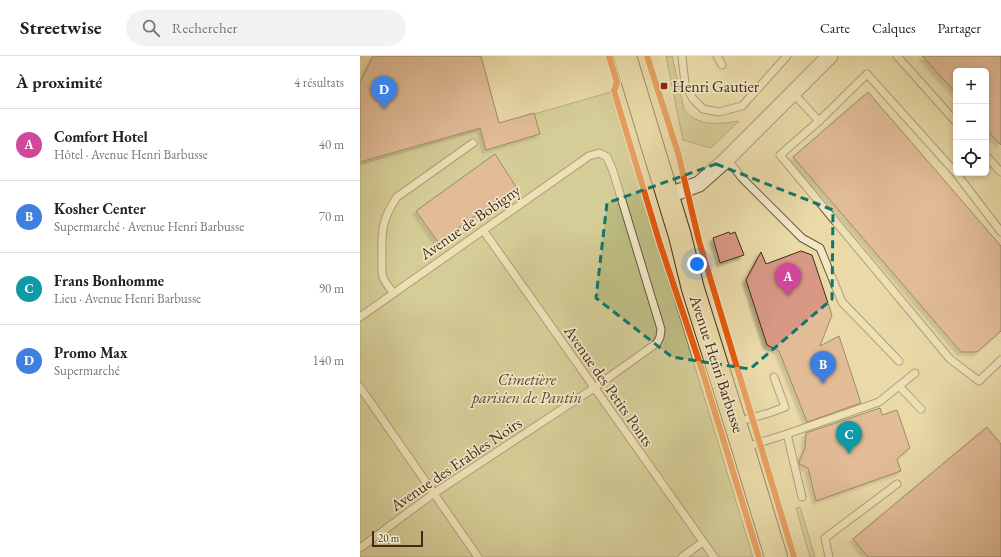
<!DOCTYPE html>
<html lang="fr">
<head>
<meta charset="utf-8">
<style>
  :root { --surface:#fff; --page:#f2f2f2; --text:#222; --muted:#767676; --line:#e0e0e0; --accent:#8f2418 }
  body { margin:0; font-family:"EB Garamond",serif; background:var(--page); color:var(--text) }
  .controls { position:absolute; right:12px; top:12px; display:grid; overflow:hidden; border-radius:6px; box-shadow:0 2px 6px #0003 }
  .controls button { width:36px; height:36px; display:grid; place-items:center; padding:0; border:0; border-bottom:1px solid var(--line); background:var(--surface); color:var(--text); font:20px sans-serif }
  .scale { position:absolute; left:12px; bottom:10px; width:51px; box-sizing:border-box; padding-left:4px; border:2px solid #412a1b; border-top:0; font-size:11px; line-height:14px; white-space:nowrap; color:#412a1b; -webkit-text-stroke:3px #f1e7c6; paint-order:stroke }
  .you { position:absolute; left:337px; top:208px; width:14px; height:14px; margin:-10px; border:3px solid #fff; border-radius:50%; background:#1a73e8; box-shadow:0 0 0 6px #1a73e833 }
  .badge { display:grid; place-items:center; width:26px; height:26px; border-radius:50%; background:var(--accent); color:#fff; font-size:13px; font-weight:700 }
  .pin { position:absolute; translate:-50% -33px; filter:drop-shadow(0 1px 2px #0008) }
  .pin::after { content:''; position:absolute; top:21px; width:14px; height:12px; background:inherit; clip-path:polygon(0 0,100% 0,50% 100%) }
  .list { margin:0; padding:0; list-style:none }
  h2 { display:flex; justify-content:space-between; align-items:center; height:52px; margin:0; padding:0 16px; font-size:17px }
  h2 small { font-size:13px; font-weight:400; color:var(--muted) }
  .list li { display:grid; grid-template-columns:26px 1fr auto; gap:12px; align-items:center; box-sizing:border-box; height:72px; padding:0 16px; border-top:1px solid var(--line) }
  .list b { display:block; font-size:15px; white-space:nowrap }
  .list p { margin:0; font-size:13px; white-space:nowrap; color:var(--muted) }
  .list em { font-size:13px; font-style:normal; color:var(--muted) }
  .icon { flex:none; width:22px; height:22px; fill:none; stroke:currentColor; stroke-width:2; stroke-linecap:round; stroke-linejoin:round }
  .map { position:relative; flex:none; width:641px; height:501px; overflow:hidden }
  header { display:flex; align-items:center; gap:24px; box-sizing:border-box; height:56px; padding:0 20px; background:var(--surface); border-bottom:1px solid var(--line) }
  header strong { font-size:19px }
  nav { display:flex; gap:22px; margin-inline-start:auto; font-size:14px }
  .search { width:280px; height:36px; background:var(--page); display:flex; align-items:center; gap:10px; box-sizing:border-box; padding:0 14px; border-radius:22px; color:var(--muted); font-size:15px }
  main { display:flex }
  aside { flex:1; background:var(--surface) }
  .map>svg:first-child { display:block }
  .green { fill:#bdbd83; stroke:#7f744f }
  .building { fill:#d79884; stroke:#412a1b; filter:url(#shadow) }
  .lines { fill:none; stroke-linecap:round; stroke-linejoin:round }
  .lane-casing { stroke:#6b563e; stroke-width:9 }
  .street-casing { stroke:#6b563e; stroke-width:17 }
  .primary-casing { stroke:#412a1b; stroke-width:24 }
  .lane { stroke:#f1e7c6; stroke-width:7 }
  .street { stroke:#f1e7c6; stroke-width:15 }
  .primary { stroke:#e9daa7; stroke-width:22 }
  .cycleway-casing { stroke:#f1e7c6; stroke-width:8 }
  .cycleway { stroke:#e8590c; stroke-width:6 }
  .marked { fill:none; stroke:#0f766e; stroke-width:3; stroke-dasharray:8 5; stroke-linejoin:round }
  .poi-dot { fill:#8f2418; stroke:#f1e7c6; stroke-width:1.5 }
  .labels { text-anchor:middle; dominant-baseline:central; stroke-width:3.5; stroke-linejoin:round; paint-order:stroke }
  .poi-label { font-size:16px; fill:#412a1b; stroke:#f1e7c6; text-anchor:start }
  .street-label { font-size:16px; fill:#412a1b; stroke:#f1e7c6 }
  .park-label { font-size:16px; font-style:italic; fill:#5a4730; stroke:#f1e7c6 }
</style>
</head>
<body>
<header>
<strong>Streetwise</strong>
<div class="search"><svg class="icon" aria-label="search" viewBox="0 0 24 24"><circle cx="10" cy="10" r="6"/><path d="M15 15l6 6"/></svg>Rechercher</div>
<nav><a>Carte</a><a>Calques</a><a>Partager</a></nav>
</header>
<main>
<aside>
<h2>À proximité<small>4 résultats</small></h2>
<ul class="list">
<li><span class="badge" style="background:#d1479c">A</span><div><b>Comfort Hotel</b><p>Hôtel · Avenue Henri Barbusse</p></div><em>40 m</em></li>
<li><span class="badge" style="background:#3f7fe0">B</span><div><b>Kosher Center</b><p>Supermarché · Avenue Henri Barbusse</p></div><em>70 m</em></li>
<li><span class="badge" style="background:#0f9aa8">C</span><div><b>Frans Bonhomme</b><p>Lieu · Avenue Henri Barbusse</p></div><em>90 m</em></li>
<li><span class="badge" style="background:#3f7fe0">D</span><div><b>Promo Max</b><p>Supermarché</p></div><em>140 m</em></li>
</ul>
</aside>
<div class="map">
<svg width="641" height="501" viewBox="0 0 641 501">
  <defs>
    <filter id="shadow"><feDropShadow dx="-3.5" dy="3.5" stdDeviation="1" flood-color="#0004"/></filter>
  </defs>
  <rect width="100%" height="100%" fill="#e9daa7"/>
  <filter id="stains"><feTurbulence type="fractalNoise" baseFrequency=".005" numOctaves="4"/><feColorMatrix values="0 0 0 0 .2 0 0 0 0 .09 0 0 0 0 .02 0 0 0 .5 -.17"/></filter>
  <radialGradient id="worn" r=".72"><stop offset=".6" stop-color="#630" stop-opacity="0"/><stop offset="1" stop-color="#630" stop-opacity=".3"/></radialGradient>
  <!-- green -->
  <g class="green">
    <path d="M 306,0 L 312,0 L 324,53 C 337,71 359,68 379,65 L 351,92 L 323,84 Z"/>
    <path d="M 251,36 L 393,501 L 0,501 L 0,108 Z"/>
    <path d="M 440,451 L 455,501 L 450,501 L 436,452 Z"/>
  </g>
  <!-- building -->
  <g class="building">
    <path d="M 13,0 L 121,0 L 139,67 L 174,57 L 180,78 L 126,94 L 120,72 L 0,106 L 0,26 Z"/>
    <path d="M 562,0 L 641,0 L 641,89 L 626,73 L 626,15 L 596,15 L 596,37 Z"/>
    <path d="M 508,36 L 641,190 L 641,275 L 617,296 L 601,296 L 433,101 Z"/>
    <path d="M 135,98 L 156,131 L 78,186 L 56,155 Z"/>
    <path d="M 369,176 L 370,178 L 375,176 L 384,199 L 360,207 L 353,182 Z"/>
    <path d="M 441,195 L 452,199 L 472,259 L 460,290 L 479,280 L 501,347 L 447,366 L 419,295 L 407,289 L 386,224 L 401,196 L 406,208 Z"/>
    <path d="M 520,352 L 522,359 L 537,354 L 550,392 L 537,403 L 541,415 L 456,445 L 448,412 L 439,408 L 439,406 L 445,392 L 446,377 Z"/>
    <path d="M 627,371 L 641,388 L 641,501 L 508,501 L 493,483 Z"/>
  </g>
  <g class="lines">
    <!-- lane casing -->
    <g class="lane-casing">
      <g id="lane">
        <path d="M 322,0 L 325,28 L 333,43 L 343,53 L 359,56 L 382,50 L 427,0"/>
        <path d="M 357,0 L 362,9"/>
        <path d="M 537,0 L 596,66"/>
        <path d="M 433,37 L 459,65 L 507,18 L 596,117"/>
        <path d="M 459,65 L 420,99 L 590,303 L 619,325 L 641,304"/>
        <path d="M 626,100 L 641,116"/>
        <path d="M 367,103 L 382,122 L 442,182 L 460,192 L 482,246 L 539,305"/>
        <path d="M 596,117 L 641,176"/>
        <path d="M 123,174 L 354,501"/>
        <path d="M 33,237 C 30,232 25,227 23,221 C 21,215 22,206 22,199 C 21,175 23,161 37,141 L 113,87"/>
        <path d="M 0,261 L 229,100 L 239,97 L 247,101 L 253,115 L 301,273 L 300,281 L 297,287 L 234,332 L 73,438 L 0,492"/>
        <path d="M 539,330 L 561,353"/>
        <path d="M 0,331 L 118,501"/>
        <path d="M 377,366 L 409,357 L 425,351 L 414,321"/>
        <path d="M 427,378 L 519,346 L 555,317"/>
        <path d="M 386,391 L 427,378 L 442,441"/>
        <path d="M 322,501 L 343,486"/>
        <path d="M 469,501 L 465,482 L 537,428"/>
      </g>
    </g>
    <!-- street casing -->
    <g class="street-casing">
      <path id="street" d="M 307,140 L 339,128 L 367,103 L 470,0"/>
    </g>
    <!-- primary casing -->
    <g class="primary-casing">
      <path id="primary" d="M 265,0 L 320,180 L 333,233 L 383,392 L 416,501"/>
    </g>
    <!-- lane -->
    <use href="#lane" class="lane"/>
    <!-- street -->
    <use href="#street" class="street"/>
    <!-- primary -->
    <use href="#primary" class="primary"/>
    <!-- cycleway casing -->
    <g class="cycleway-casing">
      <g id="cycleway">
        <path d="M 249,0 L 257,26 L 254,35 L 300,188 L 342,314 L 399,501"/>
        <path d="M 287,0 L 318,97 L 339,185 L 434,501"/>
      </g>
    </g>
    <!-- cycleway -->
    <use href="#cycleway" class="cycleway"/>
  </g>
  <!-- marked area -->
  <path d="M0 0H641V501H0ZM 356,108 L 473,154 L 472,243 L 390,313 L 312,301 L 236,242 L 247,147 Z" fill="#e9daa7" fill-opacity=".55" fill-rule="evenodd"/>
  <path class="marked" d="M 356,108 L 473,154 L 472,243 L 390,313 L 312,301 L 236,242 L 247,147 Z"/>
  <!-- markers -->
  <rect class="poi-dot" x="300" y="26" width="8" height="8" rx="2"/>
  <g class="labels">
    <!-- poi labels -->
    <g class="poi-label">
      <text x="312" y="30">Henri Gautier</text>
    </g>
    <!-- street labels -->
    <g class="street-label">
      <text transform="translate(110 166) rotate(-35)">Avenue de Bobigny</text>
      <text transform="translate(357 308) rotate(72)">Avenue Henri Barbusse</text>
      <text transform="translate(249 330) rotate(55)">Avenue des Petits Ponts</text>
      <text transform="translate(96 408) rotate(-34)">Avenue des Erables Noirs</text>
    </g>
    <!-- park labels -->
    <g class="park-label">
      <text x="167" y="323">Cimetière<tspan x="167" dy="18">parisien de Pantin</tspan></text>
    </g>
  </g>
  <rect width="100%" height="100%" filter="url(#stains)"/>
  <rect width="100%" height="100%" fill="url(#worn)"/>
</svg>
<div class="controls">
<button>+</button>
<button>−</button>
<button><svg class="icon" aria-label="locate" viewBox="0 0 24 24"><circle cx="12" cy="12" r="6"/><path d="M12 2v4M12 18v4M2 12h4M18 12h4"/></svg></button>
</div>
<div class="scale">20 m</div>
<div class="you"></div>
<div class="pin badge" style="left:428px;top:240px;background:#d1479c">A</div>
<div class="pin badge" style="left:463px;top:328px;background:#3f7fe0">B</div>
<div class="pin badge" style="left:489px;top:398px;background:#0f9aa8">C</div>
<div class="pin badge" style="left:24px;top:53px;background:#3f7fe0">D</div>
</div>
</main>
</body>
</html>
